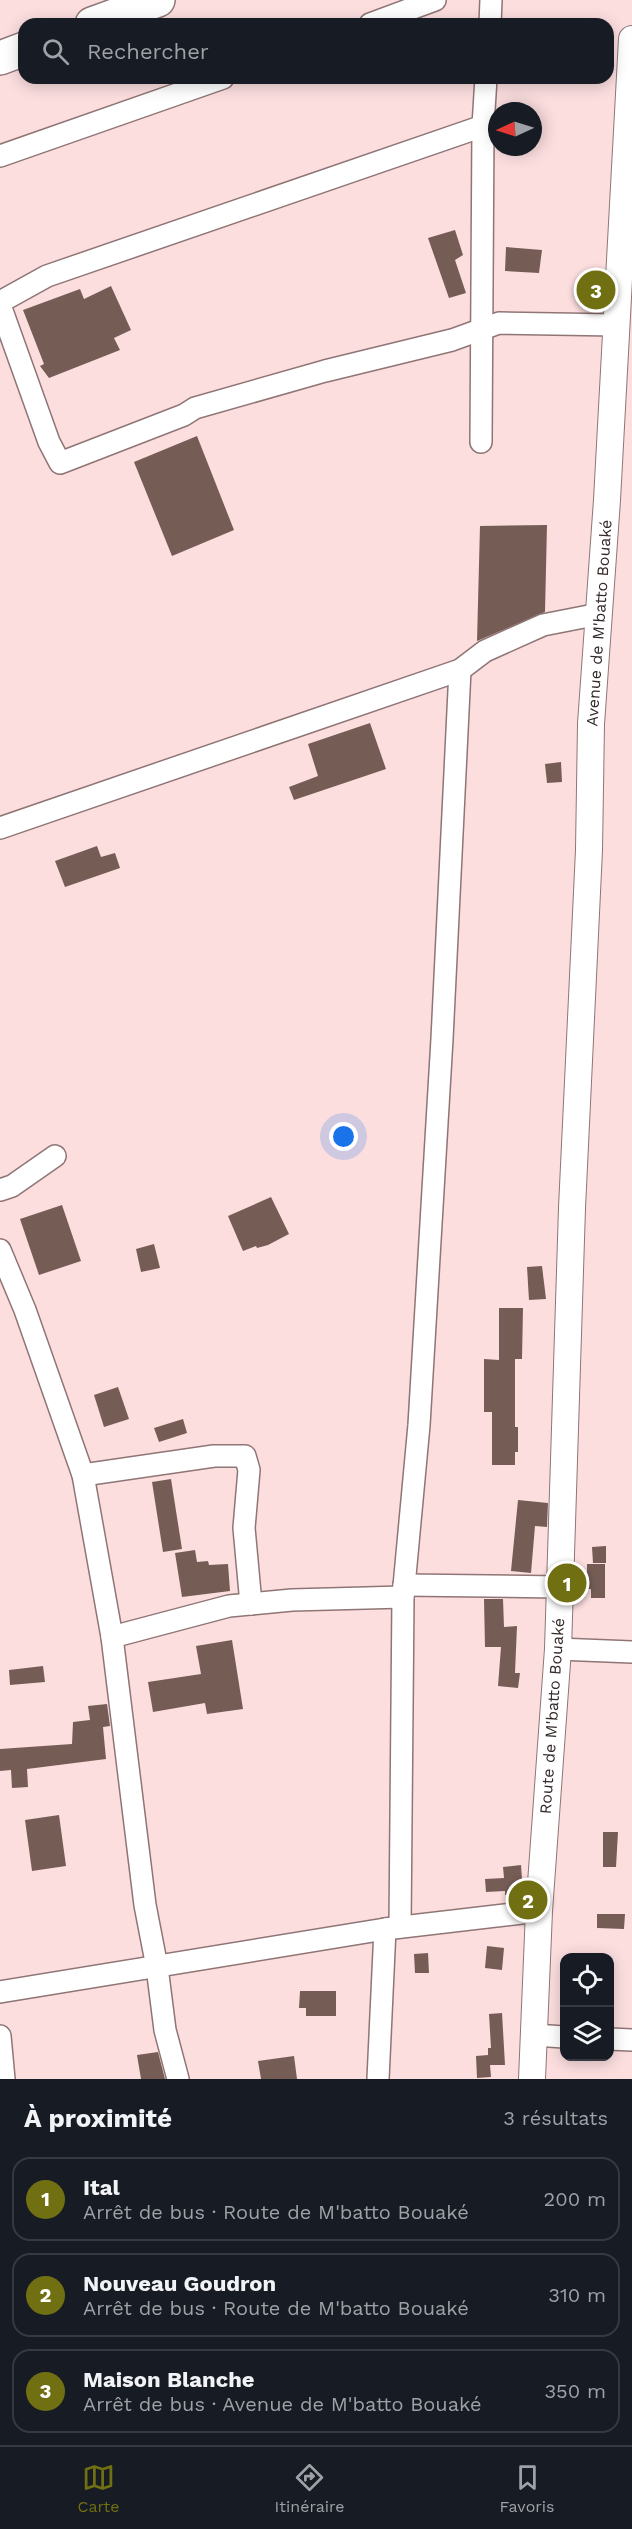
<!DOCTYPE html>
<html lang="fr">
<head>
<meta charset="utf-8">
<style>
  :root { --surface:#171b24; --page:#20242c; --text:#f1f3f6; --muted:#9ea1a6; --line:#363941; --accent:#707013 }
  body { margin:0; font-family:"Work Sans",sans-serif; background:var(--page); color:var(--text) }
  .controls { position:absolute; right:18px; bottom:18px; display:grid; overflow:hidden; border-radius:12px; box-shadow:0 3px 15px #0003 }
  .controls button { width:54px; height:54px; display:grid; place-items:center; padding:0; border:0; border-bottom:2px solid var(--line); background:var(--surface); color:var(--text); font:30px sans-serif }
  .compass { position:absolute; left:488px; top:102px; width:54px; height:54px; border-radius:50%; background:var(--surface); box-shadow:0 3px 15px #0003; rotate:266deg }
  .you { position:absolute; left:344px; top:1137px; width:21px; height:21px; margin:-15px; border:4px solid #fff; border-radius:50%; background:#1a73e8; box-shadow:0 0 0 9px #1a73e833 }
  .badge { display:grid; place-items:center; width:39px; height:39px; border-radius:50%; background:var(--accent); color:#fff; font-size:20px; font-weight:700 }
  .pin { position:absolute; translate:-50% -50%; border:3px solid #fff; box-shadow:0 2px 6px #0006 }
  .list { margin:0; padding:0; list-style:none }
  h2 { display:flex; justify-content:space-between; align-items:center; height:78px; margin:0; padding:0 24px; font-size:26px }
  h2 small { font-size:20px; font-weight:400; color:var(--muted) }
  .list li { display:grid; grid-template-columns:39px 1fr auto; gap:18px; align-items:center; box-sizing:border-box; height:84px; margin:0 12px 12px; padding:0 12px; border:2px solid var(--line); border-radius:18px }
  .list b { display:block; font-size:22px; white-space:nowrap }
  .list p { margin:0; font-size:20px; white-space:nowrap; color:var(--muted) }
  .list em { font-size:20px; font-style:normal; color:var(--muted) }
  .icon { flex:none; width:33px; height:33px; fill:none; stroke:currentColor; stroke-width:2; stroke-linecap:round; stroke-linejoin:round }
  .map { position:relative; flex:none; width:632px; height:2079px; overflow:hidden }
  .search { position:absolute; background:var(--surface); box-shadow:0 3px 15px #0003; left:18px; right:18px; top:18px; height:66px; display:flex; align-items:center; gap:15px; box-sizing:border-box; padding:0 21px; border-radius:18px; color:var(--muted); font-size:22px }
  .sheet { height:366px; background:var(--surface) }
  nav { display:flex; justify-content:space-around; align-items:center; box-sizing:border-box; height:84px; border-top:2px solid var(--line); background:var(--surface); font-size:16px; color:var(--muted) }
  nav a { display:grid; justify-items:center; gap:3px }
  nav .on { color:var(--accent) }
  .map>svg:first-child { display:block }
  .building { fill:#755d56 }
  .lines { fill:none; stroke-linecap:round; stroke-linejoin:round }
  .minor-casing { stroke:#8f7575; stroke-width:24 }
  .tertiary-casing { stroke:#8f7575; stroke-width:28 }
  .trunk-casing { stroke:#8f7575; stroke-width:36 }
  .minor { stroke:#fff; stroke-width:21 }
  .tertiary { stroke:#fff; stroke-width:26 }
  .trunk { stroke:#fff; stroke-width:33 }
  .labels { text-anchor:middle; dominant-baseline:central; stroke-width:6; stroke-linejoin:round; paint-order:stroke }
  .street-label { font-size:16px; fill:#342929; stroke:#fff }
</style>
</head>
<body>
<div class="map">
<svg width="632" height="2079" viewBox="0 0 632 2079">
  <rect width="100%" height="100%" fill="#fcdedf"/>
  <!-- building -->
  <g class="building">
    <path d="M 455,230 L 463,255 L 455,260 L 466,293 L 449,298 L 428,238 Z"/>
    <path d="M 506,247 L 542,250 L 539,273 L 505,271 Z"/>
    <path d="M 111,286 L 131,330 L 114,338 L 120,350 L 49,378 L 40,366 L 44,364 L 23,310 L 80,289 L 84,299 Z"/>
    <path d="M 197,436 L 234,530 L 172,556 L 134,462 Z"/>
    <path d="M 547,525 L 545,612 L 477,641 L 480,526 Z"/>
    <path d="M 370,723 L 386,769 L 294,800 L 289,787 L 318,776 L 308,744 Z"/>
    <path d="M 561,762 L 562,782 L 547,783 L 545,764 Z"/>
    <path d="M 97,846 L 101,857 L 115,853 L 120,868 L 65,887 L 55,861 Z"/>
    <path d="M 271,1197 L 289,1234 L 268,1245 L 257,1248 L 256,1246 L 243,1251 L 228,1216 Z"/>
    <path d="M 62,1205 L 81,1261 L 39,1275 L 20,1219 Z"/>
    <path d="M 154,1244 L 160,1268 L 141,1272 L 136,1249 Z"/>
    <path d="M 542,1266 L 546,1299 L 529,1300 L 527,1267 Z"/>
    <path d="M 499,1308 L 523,1308 L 522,1359 L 515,1359 L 515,1427 L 518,1427 L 518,1452 L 515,1452 L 515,1465 L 492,1465 L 492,1412 L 484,1412 L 484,1359 L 499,1360 Z"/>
    <path d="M 118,1387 L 129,1419 L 104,1427 L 94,1395 Z"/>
    <path d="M 183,1419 L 187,1433 L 159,1442 L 154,1428 Z"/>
    <path d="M 171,1479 L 182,1549 L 163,1552 L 152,1482 Z"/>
    <path d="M 518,1500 L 548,1503 L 547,1527 L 535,1526 L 531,1573 L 511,1571 Z"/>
    <path d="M 606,1546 L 606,1563 L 593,1563 L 592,1547 Z"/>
    <path d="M 195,1550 L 197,1562 L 208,1561 L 209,1565 L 228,1564 L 230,1591 L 182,1597 L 175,1553 Z"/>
    <path d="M 587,1564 L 605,1564 L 605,1598 L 591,1598 L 591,1589 L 587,1589 Z"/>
    <path d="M 484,1599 L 503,1599 L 504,1627 L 517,1626 L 515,1673 L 520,1673 L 518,1688 L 498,1686 L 501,1647 L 485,1647 Z"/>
    <path d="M 232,1640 L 243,1709 L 207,1714 L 205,1703 L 153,1712 L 148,1682 L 201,1674 L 196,1646 Z"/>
    <path d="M 43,1666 L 45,1682 L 10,1685 L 9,1670 Z"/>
    <path d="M 107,1704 L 110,1726 L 103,1727 L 106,1759 L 27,1769 L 28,1787 L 12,1788 L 11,1770 L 0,1771 L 0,1749 L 72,1744 L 73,1722 L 90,1720 L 88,1706 Z"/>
    <path d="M 59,1815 L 66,1866 L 32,1871 L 25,1820 Z"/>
    <path d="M 603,1832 L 618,1832 L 616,1867 L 603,1867 Z"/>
    <path d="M 521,1865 L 523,1893 L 505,1895 L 505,1891 L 486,1892 L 485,1879 L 504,1878 L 503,1867 Z"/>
    <path d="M 597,1914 L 625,1914 L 624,1929 L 597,1928 Z"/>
    <path d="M 487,1946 L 504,1948 L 502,1970 L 485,1968 Z"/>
    <path d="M 428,1953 L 429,1973 L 415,1973 L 414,1954 Z"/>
    <path d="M 300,1991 L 336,1991 L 336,2016 L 306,2016 L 306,2008 L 299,2008 Z"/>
    <path d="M 502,2013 L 505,2065 L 490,2065 L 491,2077 L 477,2078 L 476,2056 L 488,2055 L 488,2048 L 491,2048 L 489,2014 Z"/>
    <path d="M 158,2052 L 165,2079 L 141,2079 L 137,2055 Z"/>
    <path d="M 294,2056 L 297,2079 L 261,2079 L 258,2061 Z"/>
  </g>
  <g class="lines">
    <!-- minor casing -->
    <g class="minor-casing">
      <g id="minor">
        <path d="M 370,24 L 435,0"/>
        <path d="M 490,24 L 491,0"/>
        <path d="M 0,156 L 223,78"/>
        <path d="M 0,302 L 47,276 L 483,126"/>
        <path d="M 0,305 L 49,442 L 60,463 L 184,415 L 195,408 L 325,371 L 452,340 L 499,323 L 616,325"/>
        <path d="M 481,442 L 483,126 L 486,78"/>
        <path d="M 0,828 L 460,670 L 485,651 L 543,625 L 599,614"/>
        <path d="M 0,1190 L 12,1186 L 55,1156"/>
        <path d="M 0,1250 L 25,1310 L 83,1475 L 112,1637 L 145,1905 L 157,1967 L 165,2030 L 178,2079"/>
        <path d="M 83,1475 L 214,1456 L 245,1456 L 249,1470 L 244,1528 L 251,1604"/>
        <path d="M 404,1585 L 560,1587"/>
        <path d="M 112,1637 L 229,1606 L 292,1600 L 403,1597"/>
        <path d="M 558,1649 L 632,1652"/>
        <path d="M 400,1927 L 403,1597 L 419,1425 L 442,1039 L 460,670"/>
        <path d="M 0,1992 L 385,1929 L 539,1911"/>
        <path d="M 534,2035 L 564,2037"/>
        <path d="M 0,2036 L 4,2079"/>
        <path d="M 610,2039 L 632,2040"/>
        <path d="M 378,2079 L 385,1929"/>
      </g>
    </g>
    <!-- tertiary casing -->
    <g class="tertiary-casing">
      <path id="tertiary" d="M 532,2079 L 539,1911 L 558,1649 L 572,1208 L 589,850 L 591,724 L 607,500 L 632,39"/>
    </g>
    <!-- trunk casing -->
    <g class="trunk-casing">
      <g id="trunk">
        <path d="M 92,24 L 158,0"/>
        <path d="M 0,58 L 24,49"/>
      </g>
    </g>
    <!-- minor -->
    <use href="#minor" class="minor"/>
    <!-- tertiary -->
    <use href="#tertiary" class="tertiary"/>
    <!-- trunk -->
    <use href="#trunk" class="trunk"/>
  </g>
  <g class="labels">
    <!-- street labels -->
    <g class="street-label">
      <text transform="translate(599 623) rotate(-86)">Avenue de M'batto Bouaké</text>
      <text transform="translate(552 1716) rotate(-86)">Route de M'batto Bouaké</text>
    </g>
  </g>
</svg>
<div class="controls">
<button><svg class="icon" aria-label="locate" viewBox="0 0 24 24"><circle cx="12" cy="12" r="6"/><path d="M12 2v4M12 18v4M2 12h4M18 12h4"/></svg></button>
<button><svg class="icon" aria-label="layers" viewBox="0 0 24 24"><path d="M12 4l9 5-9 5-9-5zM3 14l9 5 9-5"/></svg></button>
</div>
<svg class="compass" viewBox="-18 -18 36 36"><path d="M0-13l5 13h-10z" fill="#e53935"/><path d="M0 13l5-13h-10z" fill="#9ea1a6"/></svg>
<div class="you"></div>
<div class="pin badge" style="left:567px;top:1583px">1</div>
<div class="pin badge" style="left:528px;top:1900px">2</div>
<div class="pin badge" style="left:596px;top:290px">3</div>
<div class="search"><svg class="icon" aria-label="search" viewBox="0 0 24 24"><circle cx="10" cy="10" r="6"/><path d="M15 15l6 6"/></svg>Rechercher</div>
</div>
<section class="sheet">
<h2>À proximité<small>3 résultats</small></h2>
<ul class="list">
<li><span class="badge">1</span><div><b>Ital</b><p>Arrêt de bus · Route de M'batto Bouaké</p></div><em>200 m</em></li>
<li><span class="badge">2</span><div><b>Nouveau Goudron</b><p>Arrêt de bus · Route de M'batto Bouaké</p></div><em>310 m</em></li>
<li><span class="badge">3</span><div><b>Maison Blanche</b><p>Arrêt de bus · Avenue de M'batto Bouaké</p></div><em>350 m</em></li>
</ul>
</section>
<nav>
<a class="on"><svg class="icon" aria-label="map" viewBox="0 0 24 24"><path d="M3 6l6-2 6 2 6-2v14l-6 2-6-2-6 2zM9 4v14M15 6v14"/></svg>Carte</a>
<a><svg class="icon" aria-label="directions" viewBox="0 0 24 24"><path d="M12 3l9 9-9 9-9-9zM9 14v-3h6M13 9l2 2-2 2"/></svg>Itinéraire</a>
<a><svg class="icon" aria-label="saved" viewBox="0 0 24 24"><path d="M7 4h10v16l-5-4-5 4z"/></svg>Favoris</a>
</nav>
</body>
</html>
